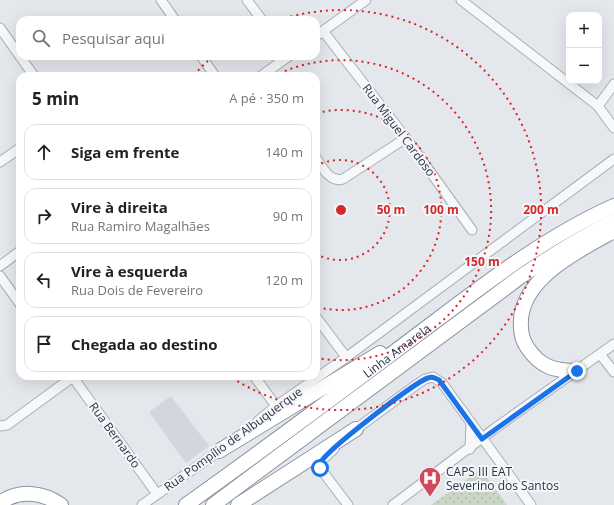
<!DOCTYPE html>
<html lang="pt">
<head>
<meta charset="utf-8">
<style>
  :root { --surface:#fff; --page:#f6f6f6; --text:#202124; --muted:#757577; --line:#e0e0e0 }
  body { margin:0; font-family:"Open Sans",sans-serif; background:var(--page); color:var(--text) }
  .controls { position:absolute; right:12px; top:12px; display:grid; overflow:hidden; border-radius:8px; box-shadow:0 4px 16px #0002 }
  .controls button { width:36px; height:36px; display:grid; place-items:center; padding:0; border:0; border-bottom:1px solid var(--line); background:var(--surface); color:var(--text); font:20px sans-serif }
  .stop { position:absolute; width:12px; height:12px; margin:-9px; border:3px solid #1a73e8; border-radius:50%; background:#fff }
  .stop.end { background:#1a73e8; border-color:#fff; box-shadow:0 1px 4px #0008 }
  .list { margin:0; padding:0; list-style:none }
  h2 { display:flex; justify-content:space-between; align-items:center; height:52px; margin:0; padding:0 16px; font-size:17px }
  h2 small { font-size:13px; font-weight:400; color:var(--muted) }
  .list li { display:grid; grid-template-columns:26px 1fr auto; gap:12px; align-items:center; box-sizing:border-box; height:56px; margin:0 8px 8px; padding:0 8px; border:1px solid var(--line); border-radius:12px }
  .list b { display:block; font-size:15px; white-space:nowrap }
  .list p { margin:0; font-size:13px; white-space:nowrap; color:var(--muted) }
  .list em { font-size:13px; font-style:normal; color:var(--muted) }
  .icon { flex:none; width:22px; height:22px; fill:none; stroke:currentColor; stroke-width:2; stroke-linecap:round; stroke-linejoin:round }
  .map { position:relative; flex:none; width:614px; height:505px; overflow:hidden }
  .search { position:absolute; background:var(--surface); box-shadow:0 4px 16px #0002; left:16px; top:16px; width:304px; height:44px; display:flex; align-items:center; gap:10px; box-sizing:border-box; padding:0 14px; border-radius:12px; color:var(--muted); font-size:15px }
  .panel { position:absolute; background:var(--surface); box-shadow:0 4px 16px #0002; left:16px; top:72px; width:304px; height:308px; border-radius:12px }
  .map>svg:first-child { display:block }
  .built { fill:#d2d6de }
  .grass { fill:url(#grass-dots) }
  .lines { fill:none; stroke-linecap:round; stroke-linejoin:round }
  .minor-casing { stroke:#a9aeb7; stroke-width:11 }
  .highway-casing { stroke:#8b94a3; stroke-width:16 }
  .minor { stroke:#f7f8fa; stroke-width:9 }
  .highway { stroke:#fff; stroke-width:14 }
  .route { stroke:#1a73e8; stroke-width:5 }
  .ring { fill:none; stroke:#d62828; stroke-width:2; stroke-dasharray:2 4 }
  .labels { text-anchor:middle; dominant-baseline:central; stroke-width:4; stroke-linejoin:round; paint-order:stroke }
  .street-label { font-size:12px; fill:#2b3445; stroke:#f4f6f9 }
  .poi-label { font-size:12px; fill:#2b3445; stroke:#f4f6f9; text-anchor:start }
  .centre { fill:#d62828; stroke:#f4f6f9; stroke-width:2 }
  .ring-label { font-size:12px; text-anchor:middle; font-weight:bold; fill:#d62828; stroke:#f4f6f9; stroke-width:4; stroke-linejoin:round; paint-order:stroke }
</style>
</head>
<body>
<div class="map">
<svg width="614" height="505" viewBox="0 0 614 505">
  <defs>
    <pattern id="grass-dots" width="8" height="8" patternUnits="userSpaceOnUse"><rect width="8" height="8" fill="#c9d6c5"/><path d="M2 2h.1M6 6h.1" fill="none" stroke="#adb8ab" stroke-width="1.8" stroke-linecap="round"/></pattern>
  </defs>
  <rect width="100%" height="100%" fill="#e4e7ec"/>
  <!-- built -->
  <path class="built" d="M 171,396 L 209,446 L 186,463 L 149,412 Z"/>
  <!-- grass -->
  <path class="grass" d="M 481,469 L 507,505 L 431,505 Z"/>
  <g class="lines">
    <!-- minor casing -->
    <g class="minor-casing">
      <g id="minor">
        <path d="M 161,0 L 175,20"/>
        <path d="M 247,0 L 262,20"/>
        <path d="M 461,0 L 598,106 L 614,128"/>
        <path d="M 0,28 L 34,76"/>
        <path d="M 323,31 L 406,138 L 472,230"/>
        <path d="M 316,36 L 366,0"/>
        <path d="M 201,56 L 215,76"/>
        <path d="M 261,76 L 289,56"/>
        <path d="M 598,106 L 614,84"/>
        <path d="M 316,158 C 322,167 330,183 343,179 L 406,138"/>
        <path d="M 0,162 L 20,148"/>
        <path d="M 0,266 L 20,251"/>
        <path d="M 0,276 L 20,304"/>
        <path d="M 316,317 L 346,357"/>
        <path d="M 600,354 L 614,372"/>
        <path d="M 72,376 L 157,494"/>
        <path d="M 254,376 L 276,406"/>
        <path d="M 258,421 L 276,406 L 344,359 L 614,159"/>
        <path d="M 0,426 L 7,425 L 74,376"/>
        <path d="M 352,432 L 416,385 L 425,379 L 433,377 L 442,383 L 531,505"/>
        <path d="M 334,449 L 321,461 L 320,468 L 348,505"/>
        <path d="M 470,449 L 471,423"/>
        <path d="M 142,505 L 222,449"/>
        <path d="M 393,505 L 494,429 L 614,344"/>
      </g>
    </g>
    <!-- highway casing -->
    <g class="highway-casing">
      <g id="highway">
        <path d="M 577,371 C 554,371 540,367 527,347 C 523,341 521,334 521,327 C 517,280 579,250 614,231"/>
        <path d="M 219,451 L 380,353"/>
        <path d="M 0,503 C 19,489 43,492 61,505"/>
        <path id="s1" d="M 186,505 C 260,452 333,398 405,344 C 472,294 538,240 614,206"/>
        <path d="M 213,505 L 520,277 C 551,256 581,237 614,221"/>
        <path d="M 238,505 L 356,429"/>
      </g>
    </g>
    <!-- minor -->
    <use href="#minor" class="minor"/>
    <!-- highway -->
    <use href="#highway" class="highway"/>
  </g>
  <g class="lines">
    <!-- route -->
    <path class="route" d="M 320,468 C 320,465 320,464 321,462 C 327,450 415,382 428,378 C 432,376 435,378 439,380 L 482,439 L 577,371"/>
  </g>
  <!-- distance rings -->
  <g class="ring">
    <path d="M316 166A50 50 0 1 1 316 254"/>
    <path d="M317 113A100 100 0 1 1 317 307"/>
    <path d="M274 76A150 150 0 1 1 316 358"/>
    <path d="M194 75A200 200 0 0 1 212 57M279 20A200 200 0 1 1 231 377"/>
  </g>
  <!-- icons -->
  <defs>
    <g id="hospital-pin" transform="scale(1.15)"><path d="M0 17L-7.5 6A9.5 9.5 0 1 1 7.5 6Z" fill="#d1495b" stroke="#f4f6f9"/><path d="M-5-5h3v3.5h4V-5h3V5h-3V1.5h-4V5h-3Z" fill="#fff"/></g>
  </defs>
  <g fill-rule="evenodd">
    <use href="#hospital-pin" x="430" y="478"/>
  </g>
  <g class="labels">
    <!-- street labels -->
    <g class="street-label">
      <text transform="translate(399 130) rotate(53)">Rua Miguel Cardoso</text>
      <text stroke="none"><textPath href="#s1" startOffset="261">Linha Amarela</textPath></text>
      <text transform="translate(115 435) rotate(54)">Rua Bernardo</text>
      <text transform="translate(233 439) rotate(-36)">Rua Pompílio de Albuquerque</text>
    </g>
    <!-- poi labels -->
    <g class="poi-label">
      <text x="446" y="471">CAPS III EAT<tspan x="446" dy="14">Severino dos Santos</tspan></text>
    </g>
  </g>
  <circle cx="341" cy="210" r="6" class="centre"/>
  <g class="ring-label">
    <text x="391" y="214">50 m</text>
    <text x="441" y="214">100 m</text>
    <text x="541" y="214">200 m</text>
    <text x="482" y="266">150 m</text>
  </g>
</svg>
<div class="controls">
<button>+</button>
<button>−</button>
</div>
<div class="stop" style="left:320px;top:468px"></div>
<div class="stop end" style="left:577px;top:371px"></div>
<div class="search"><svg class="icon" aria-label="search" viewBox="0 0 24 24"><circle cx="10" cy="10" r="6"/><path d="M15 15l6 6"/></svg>Pesquisar aqui</div>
<section class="panel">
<h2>5 min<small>A pé · 350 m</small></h2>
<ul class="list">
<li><svg class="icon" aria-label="ahead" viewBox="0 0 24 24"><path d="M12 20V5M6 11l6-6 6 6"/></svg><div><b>Siga em frente</b></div><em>140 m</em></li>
<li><svg class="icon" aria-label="right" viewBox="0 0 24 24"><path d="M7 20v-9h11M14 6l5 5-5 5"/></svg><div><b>Vire à direita</b><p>Rua Ramiro Magalhães</p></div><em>90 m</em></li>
<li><svg class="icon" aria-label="left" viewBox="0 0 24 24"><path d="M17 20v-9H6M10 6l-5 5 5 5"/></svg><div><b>Vire à esquerda</b><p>Rua Dois de Fevereiro</p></div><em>120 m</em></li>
<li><svg class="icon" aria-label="arrive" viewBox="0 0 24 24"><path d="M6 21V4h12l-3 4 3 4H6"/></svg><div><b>Chegada ao destino</b></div></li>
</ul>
</section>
</div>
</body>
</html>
